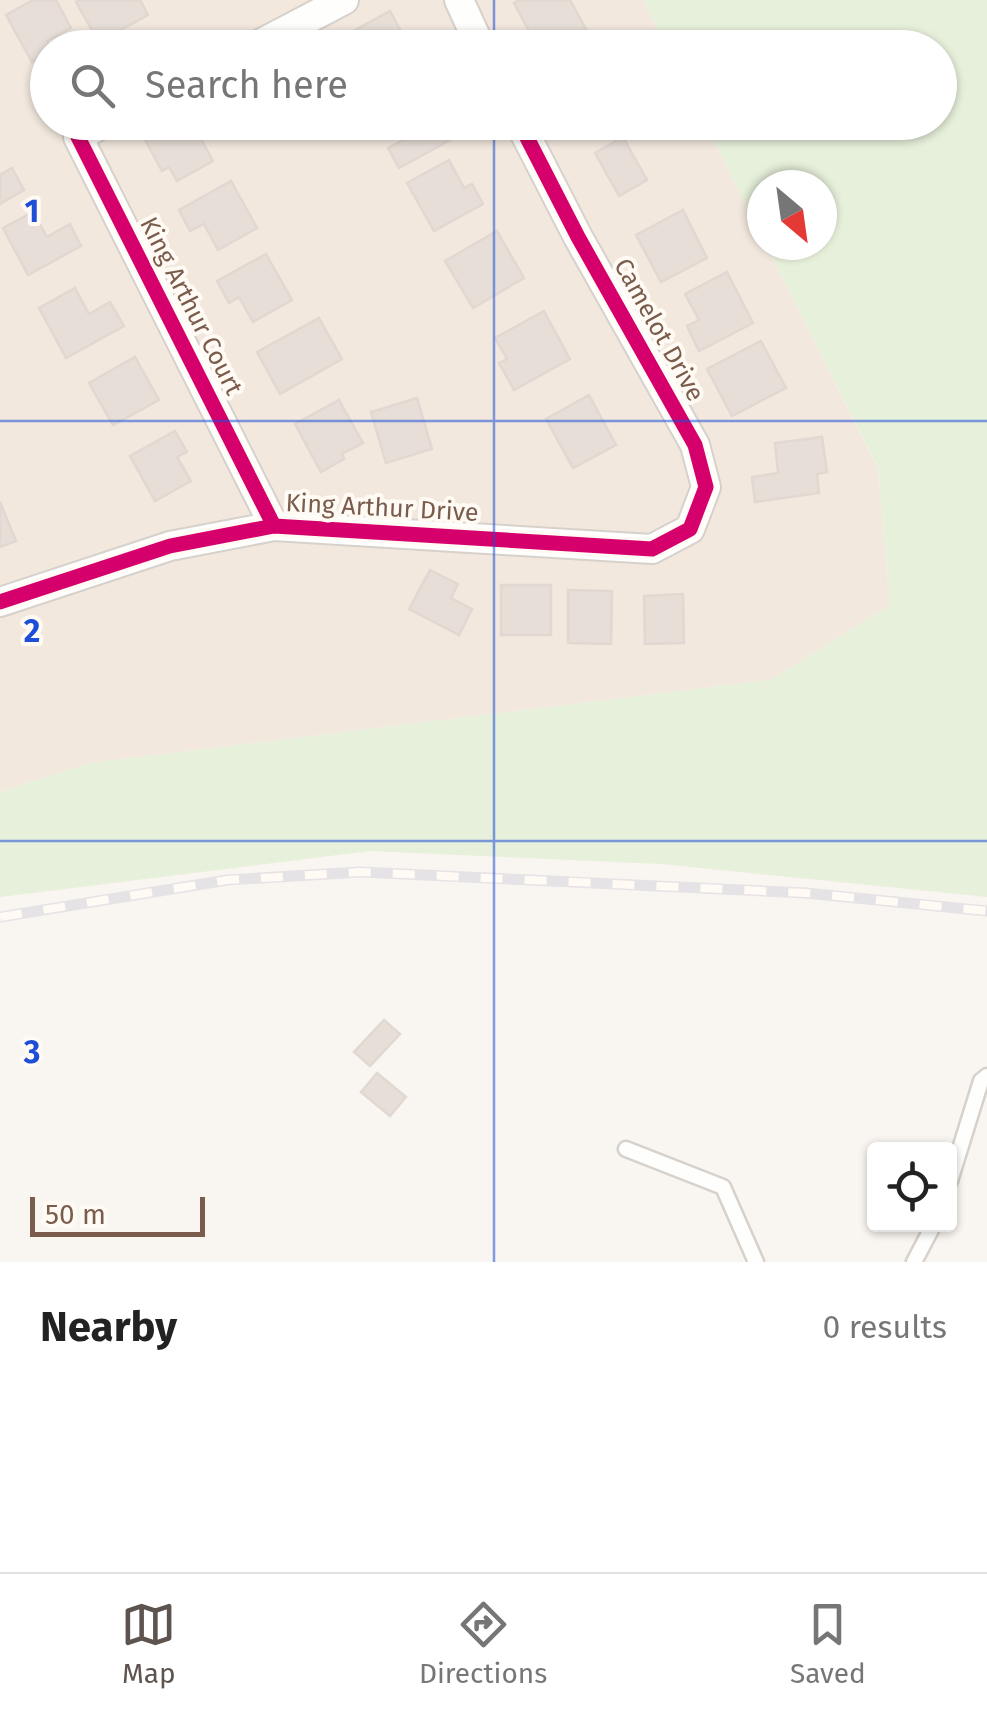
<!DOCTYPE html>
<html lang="en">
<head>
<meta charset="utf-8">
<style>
  :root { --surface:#fff; --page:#f6f6f6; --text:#222; --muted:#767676; --line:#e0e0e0; --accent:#5d544f }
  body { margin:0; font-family:"Fira Sans",sans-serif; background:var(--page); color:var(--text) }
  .controls { position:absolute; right:30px; bottom:30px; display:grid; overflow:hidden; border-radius:10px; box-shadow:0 2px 8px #0004 }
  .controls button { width:90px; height:90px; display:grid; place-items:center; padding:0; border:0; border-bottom:2px solid var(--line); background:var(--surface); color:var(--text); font:50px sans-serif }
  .compass { position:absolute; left:747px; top:170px; width:90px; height:90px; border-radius:50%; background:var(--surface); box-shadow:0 2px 8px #0004; rotate:151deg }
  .scale { position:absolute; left:30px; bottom:25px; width:175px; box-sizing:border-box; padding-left:10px; border:5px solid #7a5c4d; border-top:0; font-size:28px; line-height:35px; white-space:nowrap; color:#7a5c4d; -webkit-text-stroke:8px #fffaf3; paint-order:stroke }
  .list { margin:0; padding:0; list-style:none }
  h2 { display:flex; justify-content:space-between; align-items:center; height:130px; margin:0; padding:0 40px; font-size:42px }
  h2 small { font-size:32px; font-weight:400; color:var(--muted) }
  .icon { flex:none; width:55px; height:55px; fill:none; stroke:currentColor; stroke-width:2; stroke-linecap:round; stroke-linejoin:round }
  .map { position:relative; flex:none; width:987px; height:1262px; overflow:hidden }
  .search { position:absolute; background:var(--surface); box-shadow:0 2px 8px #0004; left:30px; right:30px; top:30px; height:110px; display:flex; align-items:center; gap:25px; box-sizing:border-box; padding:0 35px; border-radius:55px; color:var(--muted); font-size:38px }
  .sheet { height:310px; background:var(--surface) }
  nav { display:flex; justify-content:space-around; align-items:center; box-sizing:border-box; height:140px; border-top:2px solid var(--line); background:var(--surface); font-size:28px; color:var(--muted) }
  nav a { display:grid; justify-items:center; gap:5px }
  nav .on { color:var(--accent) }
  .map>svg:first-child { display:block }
  .residential { fill:#f2e8de }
  .green { fill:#e7f0db }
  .building { fill:#e6ded7; stroke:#e2d8d2; stroke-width:2.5 }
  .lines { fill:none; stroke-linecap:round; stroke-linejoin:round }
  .service-casing { stroke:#d7d1cb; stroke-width:19 }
  .minor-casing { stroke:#d7d1cb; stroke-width:32 }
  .service { stroke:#fefefd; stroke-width:14 }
  .minor { stroke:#fefefd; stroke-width:28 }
  .rail-casing { stroke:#e6e3e7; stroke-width:11 }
  .rail { stroke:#fffaf3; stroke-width:8; stroke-dasharray:22; stroke-linecap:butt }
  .cycleway-casing { stroke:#fffaf3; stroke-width:21 }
  .cycleway { stroke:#d6006c; stroke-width:15 }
  .grid { fill:none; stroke:#1d4ed8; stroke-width:2.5; stroke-opacity:0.55 }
  .labels { text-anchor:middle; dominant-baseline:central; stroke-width:8; stroke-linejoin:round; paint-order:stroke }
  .street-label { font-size:25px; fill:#7a5c4d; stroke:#fffaf3 }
  .grid-label { font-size:32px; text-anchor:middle; font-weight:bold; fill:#1d4ed8; stroke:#fffaf3; stroke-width:8; stroke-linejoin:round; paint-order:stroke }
</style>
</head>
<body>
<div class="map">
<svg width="987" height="1262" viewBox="0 0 987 1262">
  <rect width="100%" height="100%" fill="#f9f5f0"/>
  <!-- residential -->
  <path class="residential" d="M 0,0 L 643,0 L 667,47 L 48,48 L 48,122 L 705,123 L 762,237 L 762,245 L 766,245 L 878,469 L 890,605 L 771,680 L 90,763 L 0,792 Z"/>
  <!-- green -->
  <path class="green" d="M 643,0 L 987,0 L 987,897 L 661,864 L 370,851 L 0,897 L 0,792 L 90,763 L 771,680 L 890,605 L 878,468 L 766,245 L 822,245 L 822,185 L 762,185 L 762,237 L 705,123 L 940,122 L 940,48 L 667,47 Z"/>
  <!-- building -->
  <g class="building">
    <path d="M 33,0 L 56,0 L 71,28 L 47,41 L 51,48 L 48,48 L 48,53 L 32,62 L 6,15 Z"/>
    <path d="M 80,0 L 140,0 L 148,15 L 119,31 L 125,42 L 115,48 L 102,48 L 76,2 Z"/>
    <path d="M 519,0 L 570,0 L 587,31 L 557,48 L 538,48 L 514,3 Z"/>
    <path d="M 390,11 L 410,48 L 353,48 L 346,35 Z"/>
    <path d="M 173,122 L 216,122 L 219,129 L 201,139 L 213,161 L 177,181 L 169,167 L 162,171 L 144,138 Z"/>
    <path d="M 394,122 L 441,122 L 450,140 L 399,168 L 388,148 L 403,140 Z"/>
    <path d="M 623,137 L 647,180 L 619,196 L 595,153 Z"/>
    <path d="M 449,160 L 464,188 L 472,184 L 483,204 L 434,231 L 407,183 Z"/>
    <path d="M 12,168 L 24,190 L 0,204 L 0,175 Z"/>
    <path d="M 231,181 L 257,228 L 218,250 L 204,224 L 190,231 L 179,210 Z"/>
    <path d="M 683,210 L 707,258 L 661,282 L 636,235 Z"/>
    <path d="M 33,212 L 47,237 L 70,224 L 81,246 L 28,275 L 3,228 Z"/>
    <path d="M 497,231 L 524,278 L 473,308 L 445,261 Z"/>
    <path d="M 266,254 L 292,300 L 253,322 L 239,297 L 229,303 L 217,281 Z"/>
    <path d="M 727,272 L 753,323 L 699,351 L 687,326 L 699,320 L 685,294 Z"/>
    <path d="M 75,288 L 89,314 L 110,302 L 124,326 L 66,358 L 39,308 Z"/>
    <path d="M 544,311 L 570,359 L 514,390 L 499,363 L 507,359 L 495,338 Z"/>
    <path d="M 319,318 L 342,359 L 280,394 L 257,352 Z"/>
    <path d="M 761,341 L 786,388 L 732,416 L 707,369 Z"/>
    <path d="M 135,357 L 159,400 L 113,425 L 89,383 Z"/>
    <path d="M 589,395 L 616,445 L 573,468 L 546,419 Z"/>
    <path d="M 417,398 L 432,449 L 386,463 L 371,412 Z"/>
    <path d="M 339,400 L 363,443 L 342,454 L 344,459 L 321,472 L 295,424 Z"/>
    <path d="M 175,431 L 187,452 L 177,457 L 191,481 L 155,501 L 130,456 Z"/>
    <path d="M 822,437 L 827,472 L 817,474 L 819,493 L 755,502 L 752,477 L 778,473 L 775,443 Z"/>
    <path d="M 0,502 L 16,541 L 0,547 Z"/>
    <path d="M 430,570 L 458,584 L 451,598 L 472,609 L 459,635 L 409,609 Z"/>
    <rect x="501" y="585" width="50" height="50"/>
    <path d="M 568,590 L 612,591 L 611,644 L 568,643 Z"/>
    <path d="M 683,594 L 684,643 L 645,644 L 644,596 Z"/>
    <path d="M 384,1020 L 400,1034 L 370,1066 L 354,1052 Z"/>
    <path d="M 377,1073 L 406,1097 L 390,1116 L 361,1092 Z"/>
  </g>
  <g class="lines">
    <!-- service casing -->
    <g class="service-casing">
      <g id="service">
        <path d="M 626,1149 L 723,1187 L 756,1262"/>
        <path d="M 950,1181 L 981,1081 L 987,1076"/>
        <path d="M 914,1262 L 934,1224"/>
      </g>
    </g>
    <!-- minor casing -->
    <g class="minor-casing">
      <g id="minor">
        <path d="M 459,0 L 481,48"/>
        <path d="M 252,48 L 344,0"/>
        <path d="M 106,122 L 78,137 L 274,526"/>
        <path d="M 0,602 L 170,546 L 274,526 L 652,549 L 690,529 L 706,487 L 695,445 L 578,237 L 519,122"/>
      </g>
    </g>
    <!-- service -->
    <use href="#service" class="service"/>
    <!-- minor -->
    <use href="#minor" class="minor"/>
    <!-- rail casing -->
    <g class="rail-casing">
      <path id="rail" d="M 0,917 L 227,880 L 360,872 L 806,893 L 987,911"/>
    </g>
    <!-- rail -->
    <use href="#rail" class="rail"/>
    <!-- cycleway casing -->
    <g class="cycleway-casing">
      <g id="cycleway">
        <path d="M 106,122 L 78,137 L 274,526"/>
        <path d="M 0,602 L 170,546 L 274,526 L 652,549 L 690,529 L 706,487 L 695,445 L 578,237 L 519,122"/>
      </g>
    </g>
    <!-- cycleway -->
    <use href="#cycleway" class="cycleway"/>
  </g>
  <!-- grid -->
  <path class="grid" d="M 494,0 L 494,48M 494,122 L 494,1262M 0,421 L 987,421M 0,841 L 987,841"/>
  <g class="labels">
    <!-- street labels -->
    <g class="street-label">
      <text transform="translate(191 306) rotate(63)">King Arthur Court</text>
      <text transform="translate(659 330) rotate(61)">Camelot Drive</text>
      <text transform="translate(382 508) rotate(3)">King Arthur Drive</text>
    </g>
  </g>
  <g class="grid-label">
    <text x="32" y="222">1</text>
    <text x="32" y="642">2</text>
    <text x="32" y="1063">3</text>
  </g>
</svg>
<div class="controls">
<button><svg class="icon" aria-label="locate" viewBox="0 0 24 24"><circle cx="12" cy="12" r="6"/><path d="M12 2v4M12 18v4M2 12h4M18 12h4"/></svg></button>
</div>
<svg class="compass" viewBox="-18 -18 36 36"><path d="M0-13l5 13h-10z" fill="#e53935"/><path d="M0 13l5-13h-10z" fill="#767676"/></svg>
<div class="scale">50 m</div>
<div class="search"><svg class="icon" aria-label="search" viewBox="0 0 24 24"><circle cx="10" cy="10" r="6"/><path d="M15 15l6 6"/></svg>Search here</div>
</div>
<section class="sheet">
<h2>Nearby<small>0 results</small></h2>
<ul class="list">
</ul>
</section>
<nav>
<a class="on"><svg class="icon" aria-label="map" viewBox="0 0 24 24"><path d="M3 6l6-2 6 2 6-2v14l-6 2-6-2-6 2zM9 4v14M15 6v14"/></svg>Map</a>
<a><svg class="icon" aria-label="directions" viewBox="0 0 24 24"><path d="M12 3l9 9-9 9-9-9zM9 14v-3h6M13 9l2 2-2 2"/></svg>Directions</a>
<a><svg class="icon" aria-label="saved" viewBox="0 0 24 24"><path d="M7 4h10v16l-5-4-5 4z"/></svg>Saved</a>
</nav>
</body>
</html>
